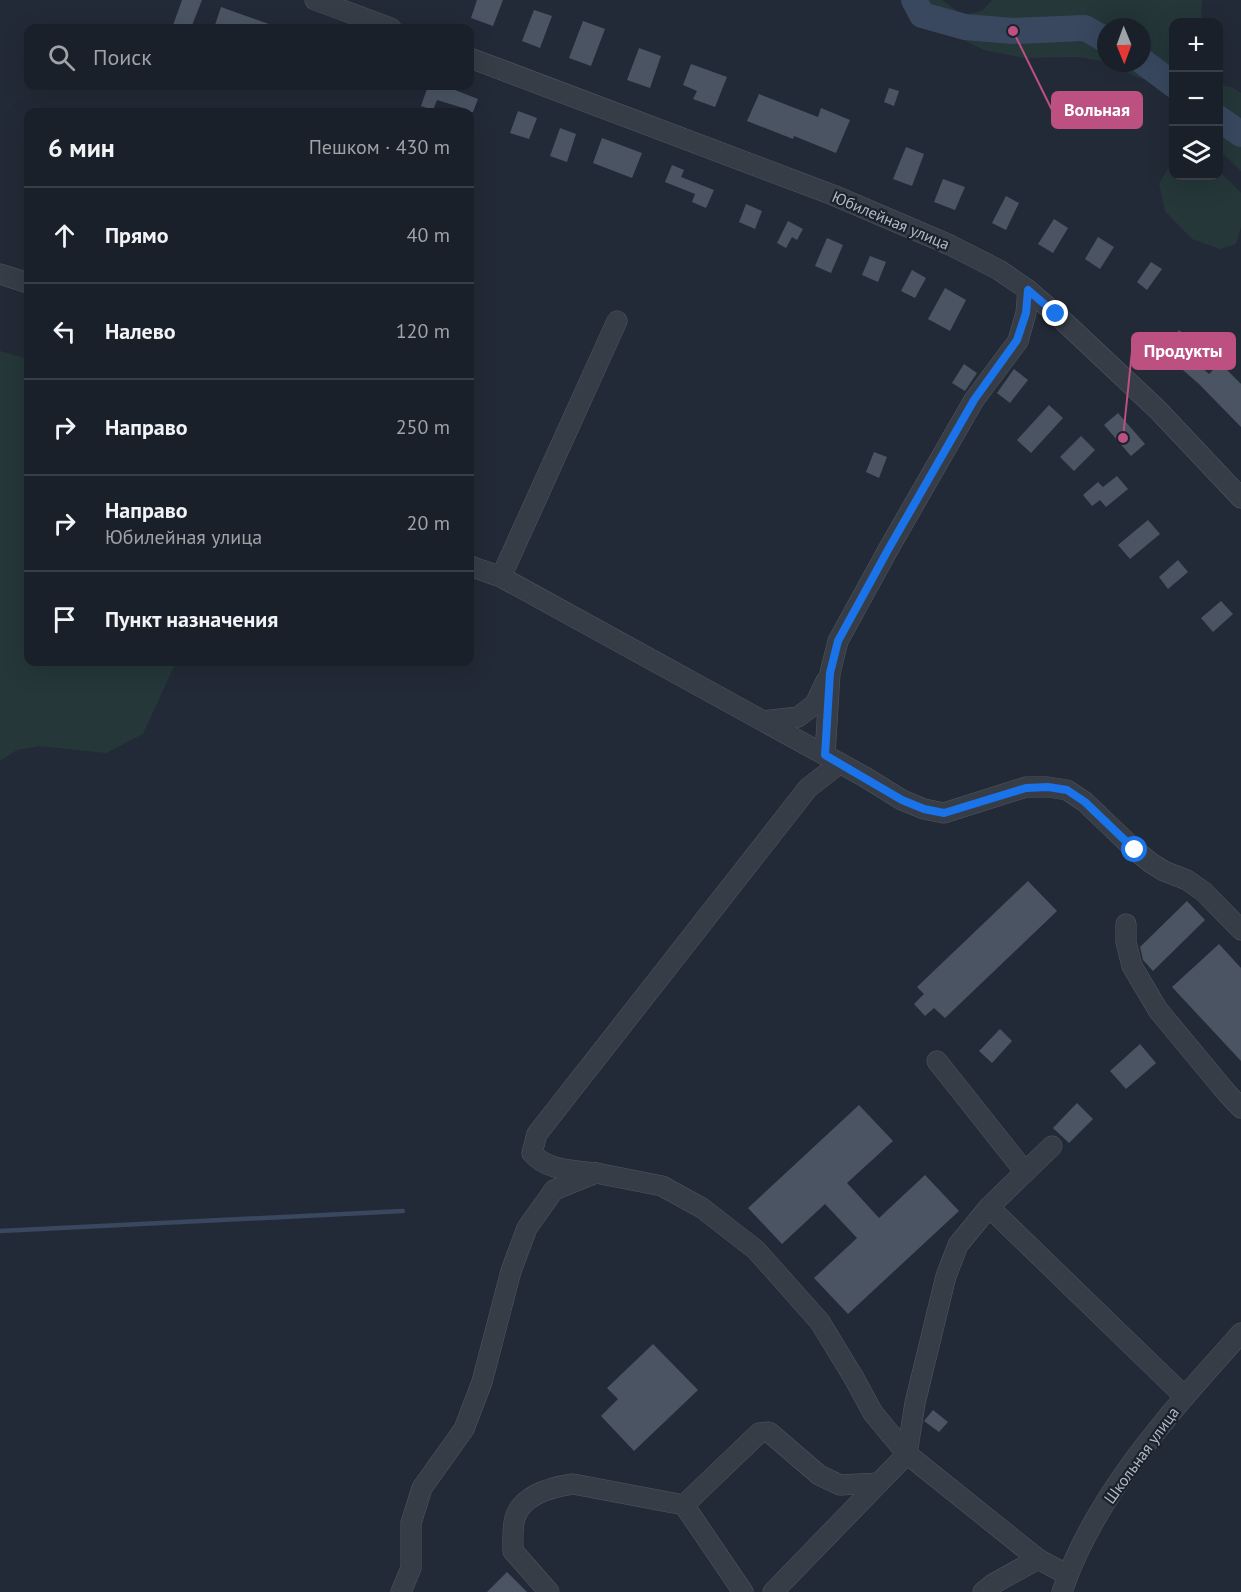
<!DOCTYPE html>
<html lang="ru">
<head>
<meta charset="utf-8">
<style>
  :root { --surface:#1a2029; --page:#232831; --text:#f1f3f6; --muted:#9fa3a8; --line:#383e46 }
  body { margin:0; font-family:"PT Sans",sans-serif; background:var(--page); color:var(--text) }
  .controls { position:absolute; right:18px; top:18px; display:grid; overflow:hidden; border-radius:12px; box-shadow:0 6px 24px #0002 }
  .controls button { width:54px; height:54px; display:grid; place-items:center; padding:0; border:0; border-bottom:2px solid var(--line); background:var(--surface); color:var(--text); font:30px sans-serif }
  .compass { position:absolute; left:1097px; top:18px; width:54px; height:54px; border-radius:50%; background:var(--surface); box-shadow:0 6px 24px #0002; rotate:179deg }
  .stop { position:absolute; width:18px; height:18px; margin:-14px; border:4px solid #1a73e8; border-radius:50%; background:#fff }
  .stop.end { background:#1a73e8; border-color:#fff; box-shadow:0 2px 6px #0008 }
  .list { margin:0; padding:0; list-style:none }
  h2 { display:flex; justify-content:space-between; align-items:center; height:78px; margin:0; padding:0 24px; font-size:26px }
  h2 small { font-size:20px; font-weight:400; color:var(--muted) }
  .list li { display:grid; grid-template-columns:39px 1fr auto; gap:18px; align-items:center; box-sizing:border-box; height:96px; padding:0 24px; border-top:2px solid var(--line) }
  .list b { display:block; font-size:22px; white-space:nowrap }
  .list p { margin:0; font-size:20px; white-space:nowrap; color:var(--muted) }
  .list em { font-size:20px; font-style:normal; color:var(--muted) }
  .icon { flex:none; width:33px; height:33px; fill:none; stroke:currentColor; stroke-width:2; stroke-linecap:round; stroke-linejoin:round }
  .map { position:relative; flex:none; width:1241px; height:1592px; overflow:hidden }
  .search { position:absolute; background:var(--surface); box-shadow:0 6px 24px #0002; left:24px; top:24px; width:450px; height:66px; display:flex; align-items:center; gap:15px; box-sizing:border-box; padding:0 21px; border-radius:12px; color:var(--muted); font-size:22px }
  .panel { position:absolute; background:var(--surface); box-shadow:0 6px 24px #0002; left:24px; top:108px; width:450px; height:558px; border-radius:12px }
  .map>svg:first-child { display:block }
  .green { fill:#253739 }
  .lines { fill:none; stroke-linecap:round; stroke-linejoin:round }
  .stream { stroke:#39485f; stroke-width:4.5 }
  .river { stroke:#39485f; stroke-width:26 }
  .building { fill:#4b5463 }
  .minor-casing { stroke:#515762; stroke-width:21 }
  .minor { stroke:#363d47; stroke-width:20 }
  .route { stroke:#1a73e8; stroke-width:8 }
  .labels { text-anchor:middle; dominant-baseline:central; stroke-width:4.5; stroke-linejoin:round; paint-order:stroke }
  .street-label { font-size:16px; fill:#b1b7c4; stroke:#1b222c }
  .leader { fill:none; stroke:#bc5080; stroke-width:2 }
  .callout-dot { fill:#bc5080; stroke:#1b222c; stroke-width:2 }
  .callout { fill:#bc5080; stroke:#bc5080; stroke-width:2 }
  .callout-label { font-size:18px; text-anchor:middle; font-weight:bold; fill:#fff }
</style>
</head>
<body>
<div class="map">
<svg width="1241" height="1592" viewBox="0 0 1241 1592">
  <rect width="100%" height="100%" fill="#232a37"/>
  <!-- green -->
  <g class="green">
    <path d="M 913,0 L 942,0 L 963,15 L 982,11 L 992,0 L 1202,0 L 1201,22 L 1174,22 L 1173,68 L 1159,81 L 1138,78 L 1109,63 L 1142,63 L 1142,27 L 1106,27 L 1106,62 L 1078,57 L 1024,58 L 984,50 L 939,28 Z"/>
    <path d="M 1219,85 L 1232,87 L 1241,93 L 1241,171 L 1219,150 Z"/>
    <path d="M 1173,164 L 1174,176 L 1218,176 L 1219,171 L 1241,193 L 1241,227 L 1236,244 L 1220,249 L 1192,239 L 1165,211 L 1159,184 L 1170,165 Z"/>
    <path d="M 0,351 L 28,359 L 28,662 L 176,662 L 143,734 L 106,753 L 39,746 L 17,750 L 0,761 Z"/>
  </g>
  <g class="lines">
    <!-- stream -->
    <path class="stream" d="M 0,1231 L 403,1211"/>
    <!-- river -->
    <g class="river">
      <path d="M 914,0 L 922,15 L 965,27 L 1013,31 L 1085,28 L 1106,40"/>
      <path d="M 1142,61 L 1174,85"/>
      <path d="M 1218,118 L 1241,134"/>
    </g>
  </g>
  <!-- building -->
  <g class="building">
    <path d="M 182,0 L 202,0 L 191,28 L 172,28 Z"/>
    <path d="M 477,0 L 503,0 L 493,26 L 471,18 Z"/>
    <path d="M 221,7 L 277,27 L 276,28 L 214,28 Z"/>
    <path d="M 534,10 L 552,16 L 540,48 L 522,41 Z"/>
    <path d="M 583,21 L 605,29 L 591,66 L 569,58 Z"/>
    <path d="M 639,48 L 661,56 L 650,88 L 627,80 Z"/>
    <path d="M 691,64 L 727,77 L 715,107 L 693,99 L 697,91 L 683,85 Z"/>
    <path d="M 428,86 L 450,86 L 450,88 L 478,99 L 473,112 L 461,112 L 463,108 L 437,100 L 433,110 L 421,106 Z"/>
    <path d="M 889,88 L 899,91 L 894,106 L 884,102 Z"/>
    <path d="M 759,94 L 818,117 L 821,108 L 850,120 L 836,153 L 794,136 L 793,139 L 747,121 Z"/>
    <path d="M 518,111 L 537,118 L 529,139 L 510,133 Z"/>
    <path d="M 560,128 L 576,134 L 567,162 L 550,156 Z"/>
    <path d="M 602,138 L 642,153 L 632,178 L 593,163 Z"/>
    <path d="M 906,147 L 924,154 L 912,186 L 893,179 Z"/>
    <path d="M 672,165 L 684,170 L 681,177 L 714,190 L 706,208 L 692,202 L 695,194 L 665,182 Z"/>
    <path d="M 943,179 L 965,187 L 955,210 L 934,202 Z"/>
    <path d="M 1006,196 L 1019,203 L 1006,230 L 992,223 Z"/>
    <path d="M 746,204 L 762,211 L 755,229 L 739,222 Z"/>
    <path d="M 1054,219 L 1068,228 L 1053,253 L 1038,244 Z"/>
    <path d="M 788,221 L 803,229 L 797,240 L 792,237 L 786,248 L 777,243 Z"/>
    <path d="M 1098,237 L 1114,247 L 1100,269 L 1085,259 Z"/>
    <path d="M 827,238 L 843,245 L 831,273 L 815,266 Z"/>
    <path d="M 870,256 L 886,262 L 878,282 L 862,275 Z"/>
    <path d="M 1151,262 L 1162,269 L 1147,290 L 1137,282 Z"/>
    <path d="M 912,270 L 926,278 L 915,298 L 901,291 Z"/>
    <path d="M 945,288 L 966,300 L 950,331 L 928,319 Z"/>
    <path d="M 1179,330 L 1198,347 L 1190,357 L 1209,374 L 1220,363 L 1241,384 L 1241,427 L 1199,384 L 1161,351 Z"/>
    <path d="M 964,364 L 977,373 L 965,391 L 952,383 Z"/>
    <path d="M 1014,369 L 1028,380 L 1010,403 L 997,393 Z"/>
    <path d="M 1049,405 L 1063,418 L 1031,453 L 1017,440 Z"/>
    <path d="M 1118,413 L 1145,444 L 1131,456 L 1104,425 Z"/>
    <path d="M 1081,436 L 1095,450 L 1074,471 L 1060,457 Z"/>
    <path d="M 874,452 L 887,457 L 879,478 L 866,472 Z"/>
    <path d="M 1117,476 L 1128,489 L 1106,507 L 1100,500 L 1092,506 L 1083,495 L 1098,482 L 1103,487 Z"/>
    <path d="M 1148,520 L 1160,534 L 1130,559 L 1118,545 Z"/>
    <path d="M 1178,560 L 1188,572 L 1168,589 L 1159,577 Z"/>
    <path d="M 1221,601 L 1233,614 L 1213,632 L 1201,618 Z"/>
    <path d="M 1028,881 L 1057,911 L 945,1018 L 934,1008 L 925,1016 L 914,1004 L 924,994 L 917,987 Z"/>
    <path d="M 1187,901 L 1205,920 L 1153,971 L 1143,960 L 1140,947 Z"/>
    <path d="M 1219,944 L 1241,968 L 1241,1061 L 1172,987 Z"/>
    <path d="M 1000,1029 L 1012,1041 L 992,1063 L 979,1051 Z"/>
    <path d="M 1140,1044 L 1156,1063 L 1126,1089 L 1110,1071 Z"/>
    <path d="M 1077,1103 L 1093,1119 L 1069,1143 L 1053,1128 Z"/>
    <path d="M 859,1105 L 893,1141 L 847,1183 L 879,1218 L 925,1175 L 959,1211 L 848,1314 L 814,1278 L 857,1238 L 825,1204 L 782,1244 L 748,1208 Z"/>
    <path d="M 653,1344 L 698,1390 L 634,1451 L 601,1416 L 618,1399 L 607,1388 Z"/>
    <path d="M 933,1410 L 948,1422 L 939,1432 L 924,1421 Z"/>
    <path d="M 507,1572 L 527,1592 L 487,1592 Z"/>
  </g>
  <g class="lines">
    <!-- minor casing -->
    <g class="minor-casing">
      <g id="minor">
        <path d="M 315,0 L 391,28"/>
        <path d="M 470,58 L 833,195 L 950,245 L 999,270 L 1028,290 L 1056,314 L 1158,410 L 1241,498"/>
        <path d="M 0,274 L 28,283"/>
        <path d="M 470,566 L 501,577 L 865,777 L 902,800 L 924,809 L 944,813 L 1026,787 L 1048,787 L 1067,790 L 1085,802 L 1135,850 L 1151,863 L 1164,871 L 1187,880 L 1204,892 L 1241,930"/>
        <path d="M 501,577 L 617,321"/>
        <path d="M 763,721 L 798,717 L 815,704 L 826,681"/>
        <path d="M 825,755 L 830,673 L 838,641 L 889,548 L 974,400 L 1018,341 L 1026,313 L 1028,290"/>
        <path d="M 1126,924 L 1126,942 L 1132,966 L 1158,1010 L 1226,1092 L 1241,1108"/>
        <path d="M 937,1061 L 1025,1172"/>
        <path d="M 596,1173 C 574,1170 547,1171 532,1153 L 537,1134 L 808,788 L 840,763"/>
        <path d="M 989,1207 L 1184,1396"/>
        <path d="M 684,1505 L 759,1433 L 769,1432 L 819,1475 L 840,1485 L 879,1483"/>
        <path d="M 401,1592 L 411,1568 L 411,1523 L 422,1488 L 464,1429 L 482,1382 L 511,1271 L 527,1228 L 554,1190 L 596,1173 L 662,1186 L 702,1208 L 756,1250 L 820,1322 L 854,1378 L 873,1413 L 907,1454 L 1038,1559 L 1068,1575"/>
        <path d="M 549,1592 L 513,1551 C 513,1540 512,1528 515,1518 C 522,1495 552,1487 573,1484 L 684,1505 L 743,1592"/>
        <path d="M 773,1592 L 907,1454 L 915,1403 L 946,1276 L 958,1245 L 989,1207 L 1052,1146"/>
        <path d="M 983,1592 L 993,1584 L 1038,1559"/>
        <path d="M 1062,1592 C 1094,1495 1174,1408 1241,1333"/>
      </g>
    </g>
    <!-- minor -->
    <use href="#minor" class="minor"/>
  </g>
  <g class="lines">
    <!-- route -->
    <path class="route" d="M 1056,314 L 1028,290 L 1026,313 L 1017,340 L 974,400 L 889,548 L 838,641 L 830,673 L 825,755 L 902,800 L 924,809 L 944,813 L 1026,788 L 1048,787 L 1067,790 L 1085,802 L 1135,850"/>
  </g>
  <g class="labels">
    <!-- street labels -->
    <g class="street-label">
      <text transform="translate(891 220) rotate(23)">Юбилейная улица</text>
      <text transform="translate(1141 1455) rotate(-54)">Школьная улица</text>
    </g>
  </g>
  <!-- callouts -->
  <path class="leader" d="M1013 31L1052 110M1123 438L1132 351"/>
  <g class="callout-dot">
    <circle cx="1013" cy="31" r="6"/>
    <circle cx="1123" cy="438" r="6"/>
  </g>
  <g class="callout">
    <rect x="1052" y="92" width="90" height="36" rx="6"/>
    <rect x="1132" y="333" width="103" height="36" rx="6"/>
  </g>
  <g class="callout-label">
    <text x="1097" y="116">Вольная</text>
    <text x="1183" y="357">Продукты</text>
  </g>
</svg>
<div class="controls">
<button>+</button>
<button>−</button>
<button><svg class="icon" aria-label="layers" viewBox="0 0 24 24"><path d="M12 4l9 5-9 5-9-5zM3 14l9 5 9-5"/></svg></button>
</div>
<svg class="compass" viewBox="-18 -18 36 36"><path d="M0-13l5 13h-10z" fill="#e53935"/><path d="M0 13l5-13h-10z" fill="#9fa3a8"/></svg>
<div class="stop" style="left:1135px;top:850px"></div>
<div class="stop end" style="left:1056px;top:314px"></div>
<div class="search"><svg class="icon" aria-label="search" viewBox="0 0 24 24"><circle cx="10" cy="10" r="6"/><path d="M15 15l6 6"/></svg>Поиск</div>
<section class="panel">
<h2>6 мин<small>Пешком · 430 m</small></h2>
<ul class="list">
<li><svg class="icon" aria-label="ahead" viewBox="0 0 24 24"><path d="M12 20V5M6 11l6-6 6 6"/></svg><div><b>Прямо</b></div><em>40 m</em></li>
<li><svg class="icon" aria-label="left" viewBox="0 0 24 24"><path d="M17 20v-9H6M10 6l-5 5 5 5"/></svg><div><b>Налево</b></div><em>120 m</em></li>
<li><svg class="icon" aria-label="right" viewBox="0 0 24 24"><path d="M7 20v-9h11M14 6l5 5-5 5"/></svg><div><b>Направо</b></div><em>250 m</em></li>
<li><svg class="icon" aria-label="right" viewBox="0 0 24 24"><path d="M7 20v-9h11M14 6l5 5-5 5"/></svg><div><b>Направо</b><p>Юбилейная улица</p></div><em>20 m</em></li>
<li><svg class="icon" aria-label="arrive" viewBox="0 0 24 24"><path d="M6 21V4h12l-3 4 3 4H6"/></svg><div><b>Пункт назначения</b></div></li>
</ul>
</section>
</div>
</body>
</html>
